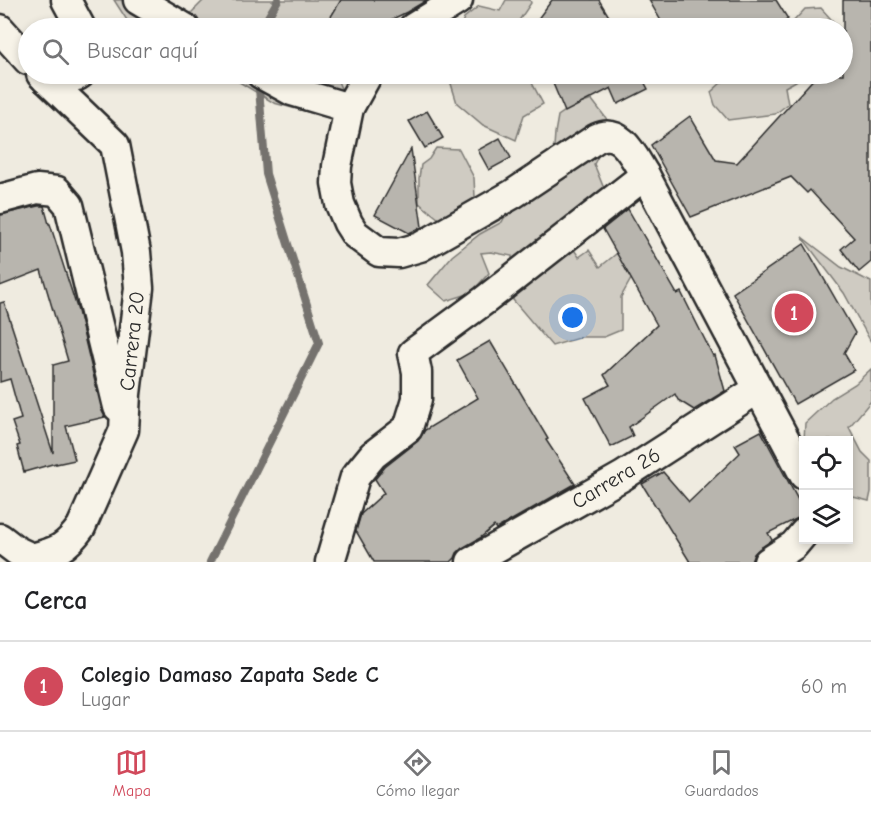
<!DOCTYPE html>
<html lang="es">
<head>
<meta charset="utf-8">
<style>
  :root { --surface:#fff; --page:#f2f2f2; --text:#202124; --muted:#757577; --line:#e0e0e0; --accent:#d1495b }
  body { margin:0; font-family:"Comic Neue",sans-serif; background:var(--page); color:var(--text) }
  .controls { position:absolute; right:18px; bottom:18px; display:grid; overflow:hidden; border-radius:0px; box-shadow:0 3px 9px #0003 }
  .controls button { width:54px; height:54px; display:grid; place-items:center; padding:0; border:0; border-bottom:2px solid var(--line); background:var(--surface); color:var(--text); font:30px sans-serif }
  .you { position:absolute; left:573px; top:318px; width:21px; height:21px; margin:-15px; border:4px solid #fff; border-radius:50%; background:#1a73e8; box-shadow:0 0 0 9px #1a73e833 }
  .badge { display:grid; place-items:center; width:39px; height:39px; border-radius:50%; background:var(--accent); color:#fff; font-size:20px; font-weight:700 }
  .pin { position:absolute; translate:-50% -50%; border:3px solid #fff; box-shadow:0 2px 6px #0006 }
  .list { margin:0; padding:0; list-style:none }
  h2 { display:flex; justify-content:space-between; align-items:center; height:78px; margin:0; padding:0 24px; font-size:26px }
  h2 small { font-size:20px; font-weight:400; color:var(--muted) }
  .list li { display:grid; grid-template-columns:39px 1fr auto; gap:18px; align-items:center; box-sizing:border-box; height:90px; padding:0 24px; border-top:2px solid var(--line) }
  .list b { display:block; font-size:22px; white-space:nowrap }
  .list p { margin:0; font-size:20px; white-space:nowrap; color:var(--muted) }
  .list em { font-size:20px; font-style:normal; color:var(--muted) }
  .icon { flex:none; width:33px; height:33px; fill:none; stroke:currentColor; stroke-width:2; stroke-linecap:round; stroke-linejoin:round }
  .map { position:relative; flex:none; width:871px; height:562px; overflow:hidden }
  .search { position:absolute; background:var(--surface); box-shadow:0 3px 9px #0003; left:18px; right:18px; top:18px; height:66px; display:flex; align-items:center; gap:15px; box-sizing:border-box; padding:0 21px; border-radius:33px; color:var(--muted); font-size:22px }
  .sheet { height:168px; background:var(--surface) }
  nav { display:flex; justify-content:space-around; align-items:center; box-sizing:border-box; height:84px; border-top:2px solid var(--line); background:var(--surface); font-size:16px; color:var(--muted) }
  nav a { display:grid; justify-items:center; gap:3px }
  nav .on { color:var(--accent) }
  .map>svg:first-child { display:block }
  .green { fill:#cfcbc2; stroke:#7d7b76; stroke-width:1.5 }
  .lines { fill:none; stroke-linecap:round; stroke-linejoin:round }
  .stream { stroke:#74726e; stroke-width:8 }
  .building { fill:#b8b5ae; stroke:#2b2b2b; stroke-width:1.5 }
  .minor-casing { stroke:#2b2b2b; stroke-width:33 }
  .minor { stroke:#f7f3e8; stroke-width:28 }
  .labels { text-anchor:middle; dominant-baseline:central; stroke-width:5; stroke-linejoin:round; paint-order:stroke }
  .street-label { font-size:21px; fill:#2b2b2b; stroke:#f7f3e8 }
</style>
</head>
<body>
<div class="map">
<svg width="871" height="562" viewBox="0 0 871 562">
  <rect width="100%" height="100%" fill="#efebe0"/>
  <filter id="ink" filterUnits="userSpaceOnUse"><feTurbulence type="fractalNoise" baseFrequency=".0167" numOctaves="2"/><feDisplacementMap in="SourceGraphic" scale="12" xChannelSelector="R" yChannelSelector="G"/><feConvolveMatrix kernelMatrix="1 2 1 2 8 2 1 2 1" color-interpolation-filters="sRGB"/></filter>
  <g filter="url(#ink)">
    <!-- green -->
    <g class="green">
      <path d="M 114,0 L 161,0 L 154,28 L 132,28 Z"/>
      <path d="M 204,0 L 409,0 L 369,16 L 360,28 L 190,28 L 191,13 Z"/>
      <path d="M 506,0 L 530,0 L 531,3 L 514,28 L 460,28 L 464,18 L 479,6 L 500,11 Z"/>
      <path d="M 821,8 L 839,28 L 780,28 L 791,24 L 805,9 Z"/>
      <path d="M 226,74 L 335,74 L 356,125 L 274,103 Z"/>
      <path d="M 448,74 L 533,74 L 531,81 L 543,104 L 524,115 L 516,140 L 483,125 L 457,103 Z"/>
      <path d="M 731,74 L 803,74 L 798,80 L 785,87 L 788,104 L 775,114 L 728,120 L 715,105 L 711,92 Z"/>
      <path d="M 592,100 L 606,118 L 609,126 L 602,149 L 594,164 L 605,191 L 571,217 L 557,225 L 579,257 L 589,250 L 600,267 L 621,250 L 631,279 L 621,297 L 621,330 L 604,337 L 582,337 L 552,346 L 513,300 L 512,256 L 491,252 L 481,253 L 489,273 L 471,293 L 446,301 L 428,285 L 452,256 L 480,234 L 502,222 L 520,186 L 544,171 L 554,147 L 555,133 L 558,116 L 571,107 Z"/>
      <path d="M 436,148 L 459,149 L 474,178 L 475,197 L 464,216 L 439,219 L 419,203 L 419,178 L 421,165 L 429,159 Z"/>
      <path d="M 802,237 L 841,267 L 871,282 L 871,342 L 844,293 Z"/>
      <path d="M 871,369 L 871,401 L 849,427 L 862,452 L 871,461 L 871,492 L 869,501 L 849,496 L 848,440 L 804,440 L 805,423 L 832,398 L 855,384 Z"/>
    </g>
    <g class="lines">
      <!-- stream -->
      <g class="stream">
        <path d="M 265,28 L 265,22 L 278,0"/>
        <path d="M 210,562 L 319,343 L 266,174 L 259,89 L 259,81"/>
      </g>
    </g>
    <!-- building -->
    <g class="building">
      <path d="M 341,0 L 427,0 L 407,12 L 382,24 L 379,28 L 324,28 Z"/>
      <path d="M 552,0 L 599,0 L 616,28 L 531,28 Z"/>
      <path d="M 649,0 L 776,0 L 788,19 L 776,28 L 674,28 L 672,26 L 664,26 Z"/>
      <path d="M 843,0 L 871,0 L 871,262 L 859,272 L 841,249 L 854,238 L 810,190 L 807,193 L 791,177 L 691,217 L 651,145 L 690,116 L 716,160 L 737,163 L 818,74 L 843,74 Z"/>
      <path d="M 549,74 L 640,74 L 648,89 L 618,104 L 611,88 L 565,112 Z"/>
      <path d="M 427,111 L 443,138 L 425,148 L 409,121 Z"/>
      <path d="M 500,138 L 511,158 L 489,170 L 478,150 Z"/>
      <path d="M 411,149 L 422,227 L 409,233 L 375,215 Z"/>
      <path d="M 38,206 L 44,206 L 49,224 L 50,224 L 78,311 L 102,411 L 105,417 L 66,426 L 75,460 L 56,464 L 56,463 L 24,472 L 17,446 L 20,445 L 12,422 L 21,419 L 10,379 L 0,382 L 0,303 L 4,302 L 53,453 L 53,365 L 68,361 L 41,270 L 0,286 L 0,215 Z"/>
      <path d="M 628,209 L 677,294 L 681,292 L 713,356 L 715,355 L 725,391 L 694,410 L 678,400 L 675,394 L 629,427 L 633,436 L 611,447 L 585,398 L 610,385 L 604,375 L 657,325 L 603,229 Z"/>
      <path d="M 804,244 L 855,333 L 844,353 L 854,370 L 795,404 L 733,293 Z"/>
      <path d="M 490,341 L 548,439 L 546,440 L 575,484 L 496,529 L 494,526 L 480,538 L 462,548 L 457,553 L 455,558 L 451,562 L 374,562 L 356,531 L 361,514 L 384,493 L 375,479 L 385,467 L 418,441 L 425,430 L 478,398 L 457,360 Z"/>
      <path d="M 761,431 L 804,511 L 804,515 L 768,533 L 772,540 L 759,549 L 754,554 L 751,562 L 690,562 L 642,484 L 663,472 L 689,502 L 740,453 L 735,445 Z"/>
    </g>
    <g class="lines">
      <!-- minor casing -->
      <g class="minor-casing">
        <g id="minor">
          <path d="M 66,0 L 81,28"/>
          <path d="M 138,0 L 185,28"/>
          <path d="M 413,28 L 458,0"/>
          <path d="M 0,29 L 28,60"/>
          <path d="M 261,74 L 292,91 L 349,108"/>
          <path d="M 368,74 L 349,108 L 337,166 L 336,183 L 340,204 L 348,223 L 355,234 L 379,252 L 399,253 L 420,247 L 513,194 L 597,138 C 622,127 634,158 645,175 L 804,475"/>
          <path d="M 46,79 L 77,76 L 80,74"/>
          <path d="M 0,199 L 37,189 L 57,191 L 69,205 L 118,407"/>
          <path d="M 0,538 L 17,551 L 32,558 C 57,551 65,549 81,527 L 124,430 L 126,394 L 139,288 L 136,252 L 115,145 L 41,74"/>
          <path d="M 330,562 L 355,477 L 373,455 L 408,428 L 417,399 L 417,372 L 413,353 L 485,300 L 645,175"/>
          <path d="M 471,562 L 623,476 L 758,389"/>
          <path d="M 768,562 L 794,545 L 804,533"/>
        </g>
      </g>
      <!-- minor -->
      <use href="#minor" class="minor"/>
    </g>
  </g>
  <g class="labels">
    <!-- street labels -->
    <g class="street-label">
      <text transform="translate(132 341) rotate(-84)">Carrera 20</text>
      <text transform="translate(616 478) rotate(-31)">Carrera 26</text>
    </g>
  </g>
</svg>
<div class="controls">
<button><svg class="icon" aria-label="locate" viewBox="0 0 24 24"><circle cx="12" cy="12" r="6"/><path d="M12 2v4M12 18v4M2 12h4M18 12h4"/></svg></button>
<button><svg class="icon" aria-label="layers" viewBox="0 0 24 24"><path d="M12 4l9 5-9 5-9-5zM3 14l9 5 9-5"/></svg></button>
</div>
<div class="you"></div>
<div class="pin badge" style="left:794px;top:313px">1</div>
<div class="search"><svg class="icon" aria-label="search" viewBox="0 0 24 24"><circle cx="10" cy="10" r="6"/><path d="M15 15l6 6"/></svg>Buscar aquí</div>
</div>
<section class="sheet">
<h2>Cerca<small></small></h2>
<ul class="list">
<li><span class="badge">1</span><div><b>Colegio Damaso Zapata Sede C</b><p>Lugar</p></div><em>60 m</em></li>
</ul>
</section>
<nav>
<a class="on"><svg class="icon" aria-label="map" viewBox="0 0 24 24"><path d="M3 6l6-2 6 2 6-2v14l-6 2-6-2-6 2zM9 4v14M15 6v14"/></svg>Mapa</a>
<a><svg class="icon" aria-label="directions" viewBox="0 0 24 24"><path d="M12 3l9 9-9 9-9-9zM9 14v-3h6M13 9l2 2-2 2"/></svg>Cómo llegar</a>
<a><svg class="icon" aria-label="saved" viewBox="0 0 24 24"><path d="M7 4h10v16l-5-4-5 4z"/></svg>Guardados</a>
</nav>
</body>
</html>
